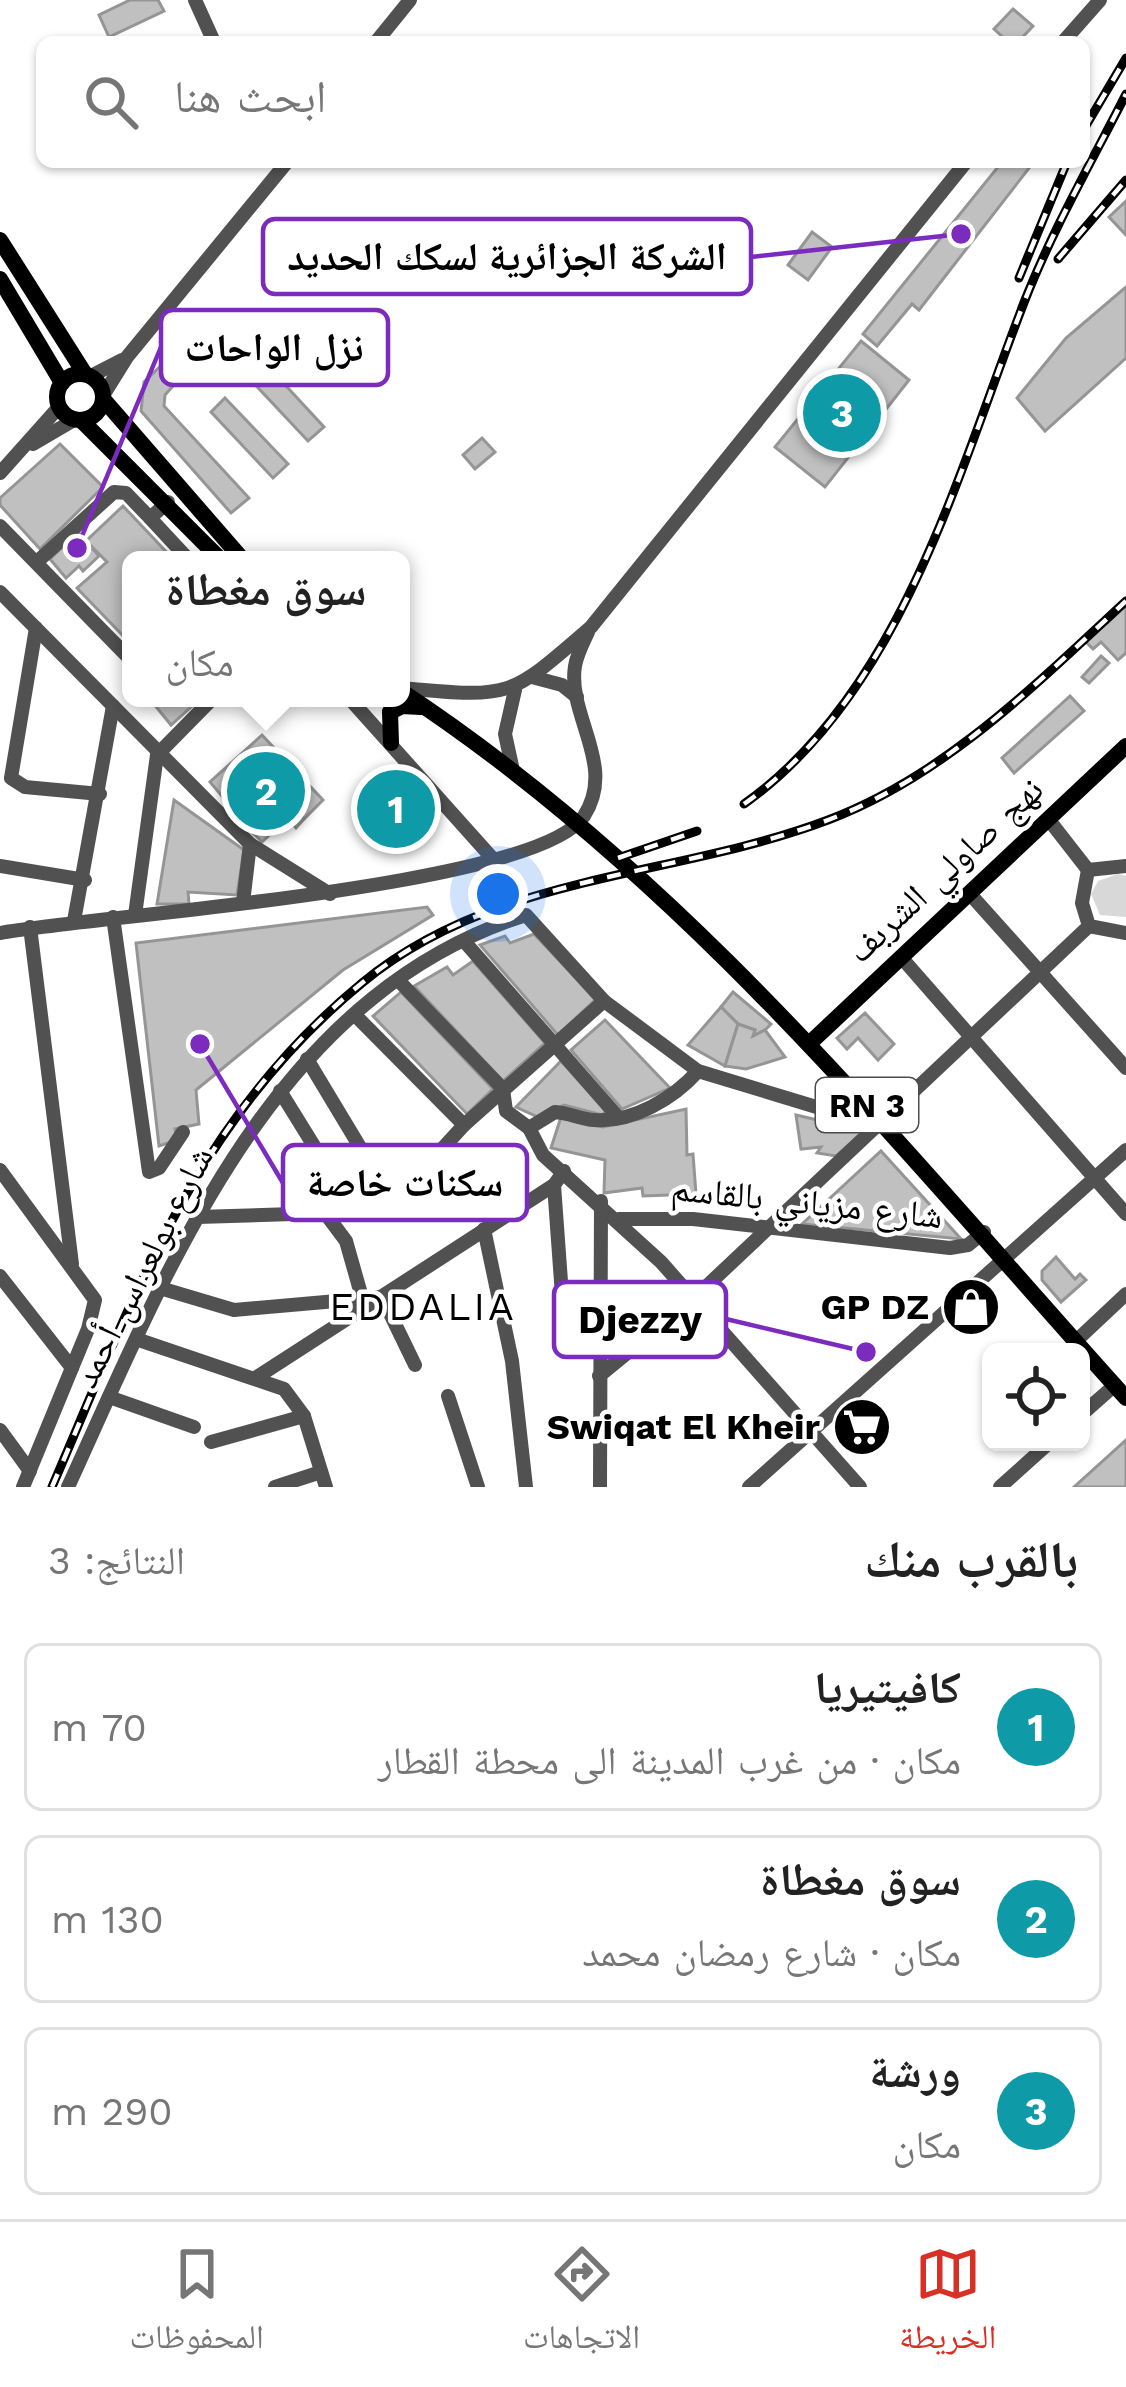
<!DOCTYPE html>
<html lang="ar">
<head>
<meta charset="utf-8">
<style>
  :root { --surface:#fff; --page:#f6f6f6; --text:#222; --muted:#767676; --line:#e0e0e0; --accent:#d93025 }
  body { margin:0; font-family:"Work Sans","Noto Naskh Arabic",sans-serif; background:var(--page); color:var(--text); direction:rtl }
  .controls { position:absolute; right:36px; bottom:36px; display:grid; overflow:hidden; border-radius:18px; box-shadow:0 3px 9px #0004 }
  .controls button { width:108px; height:108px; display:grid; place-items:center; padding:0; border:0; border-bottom:3px solid var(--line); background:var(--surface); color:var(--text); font:60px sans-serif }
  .you { position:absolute; left:498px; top:894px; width:42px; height:42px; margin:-30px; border:9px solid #fff; border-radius:50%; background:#1a73e8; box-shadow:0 0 0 18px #1a73e833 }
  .badge { display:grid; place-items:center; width:78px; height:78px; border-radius:50%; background:var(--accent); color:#fff; font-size:39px; font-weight:700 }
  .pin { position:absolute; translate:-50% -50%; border:6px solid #fff; box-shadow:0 3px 12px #0006 }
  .popup { position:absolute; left:122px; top:551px; width:288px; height:156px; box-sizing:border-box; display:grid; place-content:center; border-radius:18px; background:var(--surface); filter:drop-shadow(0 3px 9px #0005); font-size:39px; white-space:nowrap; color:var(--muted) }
  .popup b { font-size:45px; color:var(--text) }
  .popup::after { content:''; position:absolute; left:50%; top:100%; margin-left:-24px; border:24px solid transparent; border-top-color:var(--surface) }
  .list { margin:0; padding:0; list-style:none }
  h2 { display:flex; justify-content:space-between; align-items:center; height:156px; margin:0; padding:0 48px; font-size:51px }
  h2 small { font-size:39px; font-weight:400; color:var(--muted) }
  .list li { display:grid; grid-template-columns:78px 1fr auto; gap:36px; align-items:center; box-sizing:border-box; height:168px; margin:0 24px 24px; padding:0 24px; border:3px solid var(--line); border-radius:18px }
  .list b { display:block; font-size:45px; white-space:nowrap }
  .list p { margin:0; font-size:39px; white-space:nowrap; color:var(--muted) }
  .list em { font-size:39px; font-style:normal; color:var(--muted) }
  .icon { flex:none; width:66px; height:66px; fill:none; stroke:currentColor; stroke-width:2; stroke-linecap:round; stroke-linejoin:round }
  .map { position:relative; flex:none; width:1126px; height:1487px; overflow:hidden; direction:ltr }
  .search { position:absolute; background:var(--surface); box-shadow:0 3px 9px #0004; left:36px; right:36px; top:36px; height:132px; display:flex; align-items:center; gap:30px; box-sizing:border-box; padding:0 42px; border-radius:18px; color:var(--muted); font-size:45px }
  .sheet { height:732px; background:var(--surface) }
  nav { display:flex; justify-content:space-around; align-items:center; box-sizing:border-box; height:168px; border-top:3px solid var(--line); background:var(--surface); font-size:33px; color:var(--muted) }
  nav a { display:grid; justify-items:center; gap:6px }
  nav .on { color:var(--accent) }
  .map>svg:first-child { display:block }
  .green { fill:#d8d8d8 }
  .building { fill:#c0c0c0; stroke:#959595; stroke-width:3 }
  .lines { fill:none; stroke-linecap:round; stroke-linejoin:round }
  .minor { stroke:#515151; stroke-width:14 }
  .major { stroke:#000; stroke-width:16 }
  .rail-casing { stroke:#000; stroke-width:9 }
  .rail { stroke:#fff; stroke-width:4.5; stroke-dasharray:14; stroke-linecap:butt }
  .labels { text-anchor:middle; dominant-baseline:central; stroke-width:9; stroke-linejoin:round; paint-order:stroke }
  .shield { fill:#fff; stroke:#4c4c4c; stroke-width:3 }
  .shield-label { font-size:33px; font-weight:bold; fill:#000 }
  .street-label { font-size:36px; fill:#000; stroke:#fff }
  .poi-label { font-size:36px; font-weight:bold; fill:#000; stroke:#fff; text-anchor:end }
  .neighbourhood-label { font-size:39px; letter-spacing:3px; fill:#000; stroke:#fff }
  .leader { fill:none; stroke:#7b2cbf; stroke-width:4.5 }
  .callout-dot { fill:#7b2cbf; stroke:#fff; stroke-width:4.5 }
  .callout { fill:#fff; stroke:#7b2cbf; stroke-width:4.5 }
  .callout-label { font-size:39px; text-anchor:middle; font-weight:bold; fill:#000 }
</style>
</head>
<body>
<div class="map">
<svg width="1126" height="1487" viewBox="0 0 1126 1487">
  <rect width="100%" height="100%" fill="#fff"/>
  <!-- green -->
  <path class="green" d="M 1118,874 L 1126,876 L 1126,917 L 1100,915 L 1091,894 L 1098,881 Z"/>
  <!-- building -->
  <g class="building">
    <path d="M 130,0 L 158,0 L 164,11 L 109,37 L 99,15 Z"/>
    <path d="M 1013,9 L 1033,26 L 1018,42 L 1008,42 L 994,29 Z"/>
    <path d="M 1002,162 L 1033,163 L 919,310 L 912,304 L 877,346 L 863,334 Z"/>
    <path d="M 1126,201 L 1126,235 L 1109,217 Z"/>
    <path d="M 812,232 L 832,247 L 808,280 L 788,265 Z"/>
    <path d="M 1126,287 L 1126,358 L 1045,431 L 1017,398 L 1066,338 Z"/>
    <path d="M 228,318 L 256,348 L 242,361 L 222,340 L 205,339 L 184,362 L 190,367 L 165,395 L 164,406 L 249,498 L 231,513 L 141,411 L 144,382 L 173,354 L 168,349 L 199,319 Z"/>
    <path d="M 861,341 L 909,380 L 825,487 L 775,447 Z"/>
    <path d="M 262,360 L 324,427 L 308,441 L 246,375 Z"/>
    <path d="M 225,398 L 288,464 L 273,478 L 211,412 Z"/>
    <path d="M 482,438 L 495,452 L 475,469 L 463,455 Z"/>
    <path d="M 60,444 L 103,487 L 40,549 L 0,505 L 0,498 Z"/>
    <path d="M 123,506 L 174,560 L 131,560 L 131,644 L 77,588 L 107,562 L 86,541 Z"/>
    <path d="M 78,532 L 99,556 L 83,571 L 79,566 L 66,578 L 50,559 Z"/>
    <path d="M 1126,601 L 1126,653 L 1118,660 L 1101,642 L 1093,649 L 1084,640 Z"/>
    <path d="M 1101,656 L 1109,663 L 1089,683 L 1082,677 Z"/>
    <path d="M 1070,696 L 1084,711 L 1014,773 L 1002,758 Z"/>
    <path d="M 149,698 L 201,698 L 171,725 Z"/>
    <path d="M 262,735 L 323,800 L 304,819 L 289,801 L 253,833 L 210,782 Z"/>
    <path d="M 396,792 L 414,812 L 397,829 L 377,806 Z"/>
    <path d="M 174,800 L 244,850 L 237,895 L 188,892 L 189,904 L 157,904 Z"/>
    <path d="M 289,801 L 304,819 L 296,828 L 288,818 L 262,842 L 253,833 Z"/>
    <path d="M 427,907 L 433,915 L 343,970 L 196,1090 L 199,1124 L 175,1129 L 177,1140 L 159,1146 L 136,943 Z"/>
    <path d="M 534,934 L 596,999 L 558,1035 L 480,945 L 505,936 L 510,943 Z"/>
    <path d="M 473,961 L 545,1043 L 503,1081 L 414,986 L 447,967 L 453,975 Z"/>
    <path d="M 401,992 L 493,1089 L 467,1114 L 373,1016 Z"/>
    <path d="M 733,992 L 771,1024 L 765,1030 L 753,1036 L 755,1030 L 738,1024 L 721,1007 Z"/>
    <path d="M 721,1007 L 738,1024 L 725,1066 L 688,1045 Z"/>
    <path d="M 865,1013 L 894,1044 L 878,1060 L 858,1038 L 847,1049 L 837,1038 Z"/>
    <path d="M 605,1020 L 670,1088 L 622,1109 L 571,1050 Z"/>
    <path d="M 738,1024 L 755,1030 L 753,1036 L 765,1030 L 785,1057 L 746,1069 L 725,1066 Z"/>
    <path d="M 561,1061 L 606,1111 L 602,1115 L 564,1105 L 538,1117 L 516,1107 Z"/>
    <path d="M 686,1109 L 687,1155 L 693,1154 L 696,1194 L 643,1196 L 642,1188 L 604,1193 L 605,1160 L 551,1148 L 561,1117 L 603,1127 Z"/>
    <path d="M 796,1115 L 865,1131 L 836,1156 L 817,1153 L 821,1147 L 801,1149 Z"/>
    <path d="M 881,1151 L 961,1239 L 802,1224 Z"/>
    <path d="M 1056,1257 L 1075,1279 L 1080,1274 L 1086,1280 L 1061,1302 L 1042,1280 L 1042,1271 Z"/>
    <path d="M 1126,1440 L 1126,1487 L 1074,1487 Z"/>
  </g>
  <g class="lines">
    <!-- minor -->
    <g class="minor">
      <path d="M 195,0 L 214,42"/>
      <path d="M 376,42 L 410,0"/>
      <path d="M 1063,42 L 1100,0"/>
      <path d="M 91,376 L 122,360"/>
      <path d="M 104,394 L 127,357 L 287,162"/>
      <path d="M 33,444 L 74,420"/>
      <path d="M 0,473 L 59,407"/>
      <path d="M 150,518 L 189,560"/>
      <path d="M 0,526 L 131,660"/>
      <path d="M 39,560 L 114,492 L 126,493 L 150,518 L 168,502"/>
      <path d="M 0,592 L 250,844 L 330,894"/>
      <path d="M 36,628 L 11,778 L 25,787 L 100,794"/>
      <path d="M 532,677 L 562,685 L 577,697"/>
      <path d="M 401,688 C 512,698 508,699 591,627 L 966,162"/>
      <path d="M 349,698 L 493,859"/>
      <path d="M 512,766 L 505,734 L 515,690"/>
      <path d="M 1049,820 L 1088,870"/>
      <path d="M 0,866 L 85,880"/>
      <path d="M 1126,866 L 1088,870 L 1082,903 L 1089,926 L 1126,933"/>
      <path d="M 970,894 L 1126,1068"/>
      <path d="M 243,903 L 250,844"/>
      <path d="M 135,915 L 157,755 L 213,698"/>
      <path d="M 113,917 L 149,1172 L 159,1168 L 183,1132"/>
      <path d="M 74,921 L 113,706"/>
      <path d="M 30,927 L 72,1264"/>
      <path d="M 0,933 C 99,915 538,887 584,816 C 617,765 567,716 575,666 C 577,654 583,643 588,632"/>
      <path d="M 464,941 L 618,1117"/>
      <path d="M 901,957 L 1126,1214"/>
      <path d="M 398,980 L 503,1089 L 506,1111 L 529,1128"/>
      <path d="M 355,1015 L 464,1125"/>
      <path d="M 307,1059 L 381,1182 L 398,1185 L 422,1171 L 464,1125 L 604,1001"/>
      <path d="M 280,1091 L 319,1154 L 331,1217"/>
      <path d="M 529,1128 L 543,1155 L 661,1262 L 860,1487"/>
      <path d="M 529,1128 L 555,1112 C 569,1113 581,1119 594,1120 C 633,1123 674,1098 698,1071"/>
      <path d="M 0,1170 L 95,1300 L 88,1329 L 23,1487"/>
      <path d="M 554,1185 L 563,1309 L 598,1313"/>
      <path d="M 198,1217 L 325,1213 L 346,1241 L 363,1301"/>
      <path d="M 619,1219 L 693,1219 L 950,1248 L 968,1245 L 984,1232"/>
      <path d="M 484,1229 L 512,1361 L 526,1487"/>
      <path d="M 0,1276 L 72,1368"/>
      <path d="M 160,1288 L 234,1310 L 382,1297 L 415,1365"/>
      <path d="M 136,1339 L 284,1389 L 304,1416 L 326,1487"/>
      <path d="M 1077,1340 L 1126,1294"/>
      <path d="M 599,1376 L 693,1299 L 1089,926"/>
      <path d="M 257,1377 L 554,1185 L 564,1171"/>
      <path d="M 448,1396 L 478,1487"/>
      <path d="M 109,1397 L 194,1427"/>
      <path d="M 1081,1415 L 1115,1385"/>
      <path d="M 0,1430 L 30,1471"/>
      <path d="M 211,1442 L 304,1416"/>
      <path d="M 68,1487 C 169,1266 272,996 526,915 L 604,1001 L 698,1071 L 879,1126"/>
      <path d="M 275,1487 L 321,1472"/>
      <path d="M 600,1487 L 601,1201"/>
      <path d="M 749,1487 L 1126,1150"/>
      <path d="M 1000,1487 L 1050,1442"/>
    </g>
    <!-- major -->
    <g class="major">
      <path d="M 0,240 L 85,374"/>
      <path d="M 0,279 L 62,383"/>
      <circle cx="80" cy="397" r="23"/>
      <path d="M 104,400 L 243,560"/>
      <path d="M 82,421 L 221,560"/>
      <path d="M 401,691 C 687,879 899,1146 1126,1398"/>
      <path d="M 391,743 L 390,712 L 402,706 L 421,707"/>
      <path d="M 810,1043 L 1126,746"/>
    </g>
    <!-- rail casing -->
    <g class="rail-casing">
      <g id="rail">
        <path d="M 1084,129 L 1126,58"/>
        <path d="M 1058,259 L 1126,180"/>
        <path d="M 1019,278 L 1067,162"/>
        <path d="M 744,804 C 901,693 958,472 1025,300 C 1053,229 1092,161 1126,94"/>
        <path d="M 618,858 L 697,831"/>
        <path d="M 52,1487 C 135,1295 194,1121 362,983 C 497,872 672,879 828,820 C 945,776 1036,684 1126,601"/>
      </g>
    </g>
    <!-- rail -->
    <use href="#rail" class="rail"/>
  </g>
  <!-- icons -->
  <defs>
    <g id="shop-disc" transform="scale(3)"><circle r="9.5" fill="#000" stroke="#fff"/><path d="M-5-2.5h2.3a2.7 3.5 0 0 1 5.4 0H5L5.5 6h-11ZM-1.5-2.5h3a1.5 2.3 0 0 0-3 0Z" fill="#fff"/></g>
    <g id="supermarket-disc" transform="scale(3)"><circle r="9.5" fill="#000" stroke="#fff"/><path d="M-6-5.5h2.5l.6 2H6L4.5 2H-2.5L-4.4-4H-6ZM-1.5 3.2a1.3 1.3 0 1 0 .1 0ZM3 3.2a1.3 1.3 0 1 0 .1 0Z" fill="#fff"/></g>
  </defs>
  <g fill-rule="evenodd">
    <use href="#shop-disc" x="971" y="1307"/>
    <use href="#supermarket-disc" x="862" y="1427"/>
  </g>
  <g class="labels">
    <!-- shield labels -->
    <rect class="shield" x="816" y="1078" width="102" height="54" rx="9"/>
    <g class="shield-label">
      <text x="867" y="1105">RN 3</text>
    </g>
    <!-- street labels -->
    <g class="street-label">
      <text transform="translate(945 870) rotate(-43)">نهج صاولي الشربف</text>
      <text transform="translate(807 1202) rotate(6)">شارع مزياني بالقاسم</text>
      <text transform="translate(143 1267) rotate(-63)">شارع بولعراس أحمد</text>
    </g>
    <!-- poi labels -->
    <g class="poi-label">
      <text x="929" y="1307">GP DZ</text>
      <text x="820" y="1427">Swiqat El Kheir</text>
    </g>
    <!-- neighbourhood labels -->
    <g class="neighbourhood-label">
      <text x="423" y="1306">EDDALIA</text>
    </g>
  </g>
  <!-- callouts -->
  <path class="leader" d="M961 234L751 257M77 548L161 347M200 1044L283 1183M866 1352L726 1319"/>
  <g class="callout-dot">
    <circle cx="961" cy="234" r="12"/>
    <circle cx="77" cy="548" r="12"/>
    <circle cx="200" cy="1044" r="12"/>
    <circle cx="866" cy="1352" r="12"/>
  </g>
  <g class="callout">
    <rect x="263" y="219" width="488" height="75" rx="12"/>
    <rect x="161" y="310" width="227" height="75" rx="12"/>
    <rect x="283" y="1145" width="244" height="75" rx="12"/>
    <rect x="554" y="1282" width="172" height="75" rx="12"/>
  </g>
  <g class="callout-label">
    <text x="507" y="270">الشركة الجزائرية لسكك الحديد</text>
    <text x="274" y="361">نزل الواحات</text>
    <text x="405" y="1196">سكنات خاصة</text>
    <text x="640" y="1333">Djezzy</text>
  </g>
</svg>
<div class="controls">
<button><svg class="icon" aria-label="locate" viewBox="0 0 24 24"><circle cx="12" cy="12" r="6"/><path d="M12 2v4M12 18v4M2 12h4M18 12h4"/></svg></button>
</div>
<div class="you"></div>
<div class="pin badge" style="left:396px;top:809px;background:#0f9aa8">1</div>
<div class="pin badge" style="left:266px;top:791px;background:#0f9aa8">2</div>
<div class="popup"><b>سوق مغطاة</b>مكان</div>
<div class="pin badge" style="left:842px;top:413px;background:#0f9aa8">3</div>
<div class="search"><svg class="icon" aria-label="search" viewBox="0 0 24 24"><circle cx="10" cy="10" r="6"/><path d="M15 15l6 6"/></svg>ابحث هنا</div>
</div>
<section class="sheet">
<h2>بالقرب منك<small>النتائج: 3</small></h2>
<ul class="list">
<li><span class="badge" style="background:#0f9aa8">1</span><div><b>كافيتيريا</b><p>مكان · من غرب المدينة الى محطة القطار</p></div><em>70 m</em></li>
<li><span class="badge" style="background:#0f9aa8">2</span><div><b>سوق مغطاة</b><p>مكان · شارع رمضان محمد</p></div><em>130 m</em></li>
<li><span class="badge" style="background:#0f9aa8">3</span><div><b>ورشة</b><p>مكان</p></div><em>290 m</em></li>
</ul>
</section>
<nav>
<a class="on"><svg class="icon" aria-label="map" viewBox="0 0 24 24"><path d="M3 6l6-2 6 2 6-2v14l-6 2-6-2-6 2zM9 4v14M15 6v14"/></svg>الخريطة</a>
<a><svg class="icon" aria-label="directions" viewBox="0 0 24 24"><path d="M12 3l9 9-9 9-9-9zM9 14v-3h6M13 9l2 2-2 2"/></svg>الاتجاهات</a>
<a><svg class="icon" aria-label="saved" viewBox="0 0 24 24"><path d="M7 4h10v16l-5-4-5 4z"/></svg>المحفوظات</a>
</nav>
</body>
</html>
